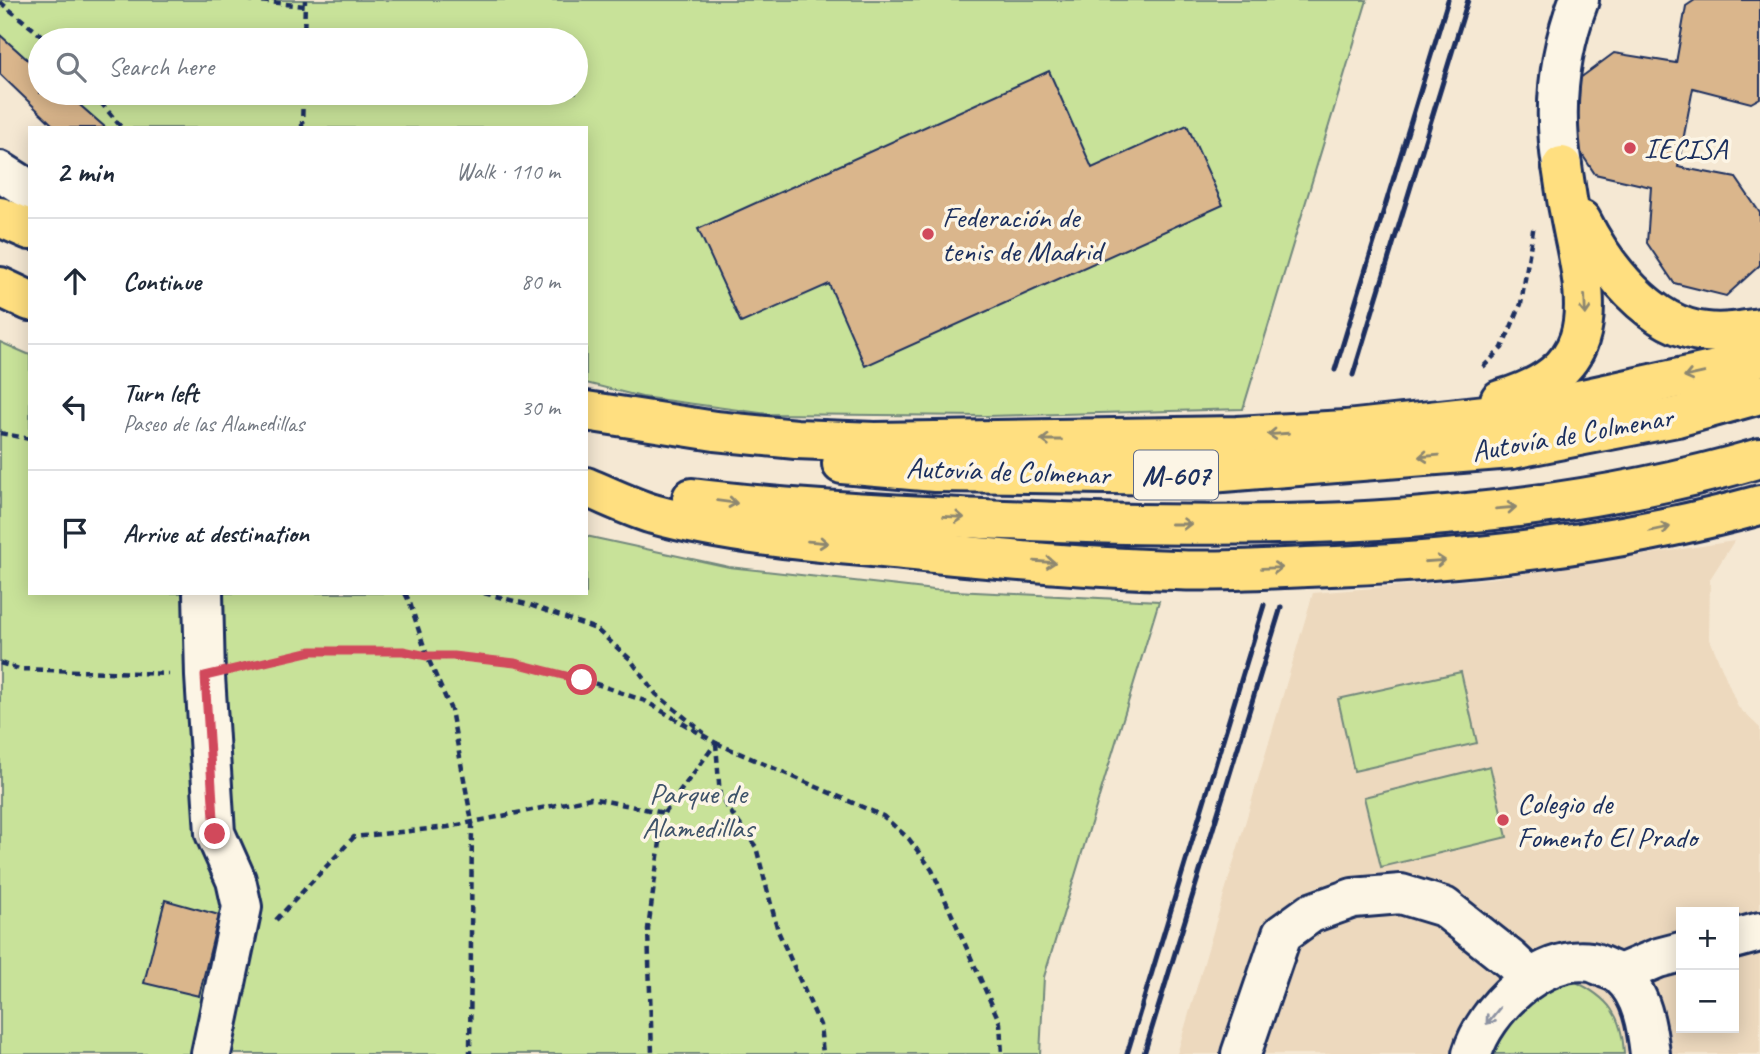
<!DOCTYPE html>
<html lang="en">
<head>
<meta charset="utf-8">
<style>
  :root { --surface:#fff; --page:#f6f6f7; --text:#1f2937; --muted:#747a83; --line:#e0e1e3 }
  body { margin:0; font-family:Caveat,sans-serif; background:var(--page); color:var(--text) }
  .controls { position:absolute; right:21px; bottom:21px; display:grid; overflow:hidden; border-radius:0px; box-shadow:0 4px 18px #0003 }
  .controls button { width:63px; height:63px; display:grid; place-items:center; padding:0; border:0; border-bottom:2px solid var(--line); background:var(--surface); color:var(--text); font:35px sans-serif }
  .stop { position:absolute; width:21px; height:21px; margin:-16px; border:5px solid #d1495b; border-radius:50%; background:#fff }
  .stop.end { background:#d1495b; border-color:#fff; box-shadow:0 2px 7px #0008 }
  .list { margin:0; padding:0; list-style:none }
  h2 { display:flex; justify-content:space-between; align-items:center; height:91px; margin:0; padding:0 28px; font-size:30px }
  h2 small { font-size:23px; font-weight:400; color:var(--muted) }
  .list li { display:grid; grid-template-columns:46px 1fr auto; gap:21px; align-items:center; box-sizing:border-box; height:126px; padding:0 28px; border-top:2px solid var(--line) }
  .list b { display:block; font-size:26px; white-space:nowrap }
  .list p { margin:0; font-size:23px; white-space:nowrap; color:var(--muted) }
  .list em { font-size:23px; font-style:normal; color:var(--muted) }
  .icon { flex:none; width:38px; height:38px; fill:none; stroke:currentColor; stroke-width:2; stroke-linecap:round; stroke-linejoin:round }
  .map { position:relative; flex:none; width:1760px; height:1054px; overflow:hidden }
  .search { position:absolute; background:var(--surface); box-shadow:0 4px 18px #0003; left:28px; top:28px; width:560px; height:77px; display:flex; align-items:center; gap:18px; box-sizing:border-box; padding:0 24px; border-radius:38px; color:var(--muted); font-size:26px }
  .panel { position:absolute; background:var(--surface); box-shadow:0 4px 18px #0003; left:28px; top:126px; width:560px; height:469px; border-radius:0px }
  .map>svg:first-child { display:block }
  .built { fill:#edd9be; fill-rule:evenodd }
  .green { fill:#c8e299; stroke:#72887c; stroke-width:2 }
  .building { fill:#dab68c; stroke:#1b2f5e; stroke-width:2 }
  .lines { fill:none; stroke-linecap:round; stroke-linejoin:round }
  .minor-casing { stroke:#1b2f5e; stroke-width:44 }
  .highway-casing { stroke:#1b2f5e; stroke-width:44 }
  .path { stroke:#1b2f5e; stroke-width:4.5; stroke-dasharray:7 5; stroke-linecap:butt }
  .minor { stroke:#fcf5e5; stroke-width:38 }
  .highway { stroke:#ffdf80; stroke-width:38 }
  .rail { stroke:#1b2f5e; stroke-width:5 }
  .oneway { stroke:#8d876f }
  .oneway2 { stroke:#8c92a2 }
  .route { stroke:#d1495b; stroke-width:9 }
  .poi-dot { fill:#d1495b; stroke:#fcf5e5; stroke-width:2.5 }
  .labels { text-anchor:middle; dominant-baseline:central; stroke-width:7; stroke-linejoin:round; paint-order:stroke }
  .shield { fill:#fcf5e5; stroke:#5e6a86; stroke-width:2 }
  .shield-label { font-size:28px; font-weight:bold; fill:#1b2f5e }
  .poi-label { font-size:30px; fill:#1b2f5e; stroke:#fcf5e5; text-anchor:start }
  .street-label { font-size:30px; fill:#1b2f5e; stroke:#fcf5e5 }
  .park-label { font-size:30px; fill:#3e536a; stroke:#fcf5e5 }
</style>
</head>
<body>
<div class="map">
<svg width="1760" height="1054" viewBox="0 0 1760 1054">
  <rect width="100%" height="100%" fill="#f5e8d3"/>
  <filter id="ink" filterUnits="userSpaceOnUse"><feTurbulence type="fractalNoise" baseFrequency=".0143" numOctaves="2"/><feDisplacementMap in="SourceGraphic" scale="14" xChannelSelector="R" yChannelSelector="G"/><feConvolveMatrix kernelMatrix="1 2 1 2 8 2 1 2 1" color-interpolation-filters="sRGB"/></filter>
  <g filter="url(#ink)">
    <!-- built -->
    <path class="built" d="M 1734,541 L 1710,579 L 1709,637 L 1738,707 L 1760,728 L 1760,1054 L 1177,1054 L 1313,593 L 1494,578 ZM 1681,912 L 1734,912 L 1734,1028 L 1681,1028 Z"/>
    <!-- green -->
    <g class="green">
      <path d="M 0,0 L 1367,0 L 1243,409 L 986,416 L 768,414 L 642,397 L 586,383 L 586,128 L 106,128 L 66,93 L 576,93 L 576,40 L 40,40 L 40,71 L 0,35 Z"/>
      <path d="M 0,342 L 30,355 L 30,593 L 586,593 L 586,536 L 729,567 L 934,590 L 1159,601 L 1044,977 L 1040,1054 L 0,1054 Z"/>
      <path d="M 1461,672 L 1477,743 L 1354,771 L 1338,699 Z"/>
      <path d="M 1490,766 L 1507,837 L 1381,867 L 1364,797 Z"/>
      <path d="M 1574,981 C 1609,998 1622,1015 1624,1054 L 1488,1054 L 1526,1001 L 1552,986 Z"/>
    </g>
    <!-- building -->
    <g class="building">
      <path d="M 1695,0 L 1760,0 L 1760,98 L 1751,103 L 1693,88 L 1678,167 L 1736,178 L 1760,213 L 1760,265 L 1726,296 L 1674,283 L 1647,243 L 1651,187 L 1595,174 L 1566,130 L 1576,81 L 1614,53 L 1676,63 L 1686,6 Z"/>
      <path d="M 0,35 L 40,71 L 40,93 L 66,93 L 106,128 L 56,128 L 0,74 Z"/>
      <path d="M 1049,71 L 1092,168 L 1187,125 L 1223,205 L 865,366 L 829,284 L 741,323 L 698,229 Z"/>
      <path d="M 165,900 L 219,915 L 199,996 L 144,983 Z"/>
    </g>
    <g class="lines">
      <!-- minor casing -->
      <g class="minor-casing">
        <g id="minor">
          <path d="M 1562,166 C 1553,110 1559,53 1579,0"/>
          <path d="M 0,171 L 30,190"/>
          <path d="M 203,593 L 205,676 L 215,833 L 236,880 L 242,907 L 211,1054"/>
          <path d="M 1734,939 L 1760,932"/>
          <path d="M 1620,974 L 1658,958 L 1681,952"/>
          <path d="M 1241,1054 L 1282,934 L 1311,913 L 1353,898 L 1401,894 L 1444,907 L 1511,960 L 1530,978"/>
          <path d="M 1472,1054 C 1485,1010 1541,954 1591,962 C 1596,963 1601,966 1606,968 C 1610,970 1617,972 1620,975 C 1642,994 1647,1027 1650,1054"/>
        </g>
      </g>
      <!-- highway casing -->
      <g class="highway-casing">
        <g id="highway">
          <path d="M 0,217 L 30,230"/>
          <path d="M 1581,220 C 1604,266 1650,327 1706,332 C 1724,334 1742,331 1760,328"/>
          <path d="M 0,287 L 30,301"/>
          <path d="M 1500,400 C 1595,373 1592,318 1574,235 C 1569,212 1565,189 1562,166"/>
          <path d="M 586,411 L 715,431 L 796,439 L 875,442 L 1237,436 L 1346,430 L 1532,410 L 1716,370 L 1760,356"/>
          <path d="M 842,464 L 935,472 L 1186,475 L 1512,449 L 1677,417 L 1760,394"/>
          <path d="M 586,487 C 608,496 630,507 653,514 C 741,538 834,543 924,552 C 1007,560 1091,568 1175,570 C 1218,572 1262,569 1306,567 C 1460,562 1611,546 1760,505"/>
          <path d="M 692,498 C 789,510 886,514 983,519 C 1240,531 1511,531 1760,458"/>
        </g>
      </g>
      <!-- path -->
      <g class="path">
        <path d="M 250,0 L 305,6"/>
        <path d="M 0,2 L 47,40"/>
        <path d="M 304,40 L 305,0"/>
        <path d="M 93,93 L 122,128"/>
        <path d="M 302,128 L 303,93"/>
        <path d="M 1483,367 L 1502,348 L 1521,304 L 1534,224"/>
        <path d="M 0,433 L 30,439"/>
        <path d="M 405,593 L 410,603 L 427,656 L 451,710 L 472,822 L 470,1054"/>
        <path d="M 484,593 L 530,605 L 596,629 L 630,659 L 656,694 L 704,733"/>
        <path d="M 0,663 L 19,669 L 169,674"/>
        <path d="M 240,667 L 312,651 L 403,651 L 427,656 L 453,656 L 515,663 L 582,679 L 645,701 L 716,743 L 664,813 L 648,929 L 652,1054"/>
        <path d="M 716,743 L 883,816 L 909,839 L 932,870 L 1000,1023 L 1002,1054"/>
        <path d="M 716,743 L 720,797 L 756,847 L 778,931 L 820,1025 L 823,1054"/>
        <path d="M 276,920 L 354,837 L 448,827 L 591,798 L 664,813"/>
      </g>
      <!-- minor -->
      <use href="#minor" class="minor"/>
      <!-- highway -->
      <use href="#highway" class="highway"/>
      <!-- rail -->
      <g class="rail">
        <path d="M 1335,370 L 1448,0"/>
        <path d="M 1353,375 L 1468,0"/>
        <path d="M 1127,1054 L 1264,605"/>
        <path d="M 1144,1054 L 1281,607"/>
      </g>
    </g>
    <!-- one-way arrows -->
    <defs><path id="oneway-shaft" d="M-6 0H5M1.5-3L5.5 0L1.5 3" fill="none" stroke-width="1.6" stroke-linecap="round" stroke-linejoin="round" transform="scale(1.75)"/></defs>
    <g class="oneway">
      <use href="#oneway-shaft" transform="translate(1585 305) rotate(88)"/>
      <use href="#oneway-shaft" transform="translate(1694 375) rotate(167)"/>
      <use href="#oneway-shaft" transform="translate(1278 434) rotate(176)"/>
      <use href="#oneway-shaft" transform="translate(1051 440) rotate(180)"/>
      <use href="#oneway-shaft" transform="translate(1429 456) rotate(175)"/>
      <use href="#oneway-shaft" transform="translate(727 502) rotate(7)"/>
      <use href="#oneway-shaft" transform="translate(1506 508) rotate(-5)"/>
      <use href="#oneway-shaft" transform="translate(954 517) rotate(3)"/>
      <use href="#oneway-shaft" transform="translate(1181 524)"/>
      <use href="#oneway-shaft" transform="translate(1660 529) rotate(-12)"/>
      <use href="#oneway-shaft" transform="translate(818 542) rotate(5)"/>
      <use href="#oneway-shaft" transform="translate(1435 561) rotate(-4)"/>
      <use href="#oneway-shaft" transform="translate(1045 562) rotate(4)"/>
      <use href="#oneway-shaft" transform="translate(1272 568) rotate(-2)"/>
    </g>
    <use class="oneway2" href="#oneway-shaft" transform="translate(1493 1016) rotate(129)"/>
  </g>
  <g class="lines" filter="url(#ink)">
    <!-- route -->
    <path class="route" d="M 215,834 L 205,676 L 312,651 L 403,651 L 427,656 L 453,656 L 515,663 L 582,680"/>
  </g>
  <!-- markers -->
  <g class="poi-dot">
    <circle cx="1630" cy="148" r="7"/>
    <circle cx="928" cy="234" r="7"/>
    <circle cx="1503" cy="820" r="7"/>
  </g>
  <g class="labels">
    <!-- shield labels -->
    <rect class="shield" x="1134" y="450.5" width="84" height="49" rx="5"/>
    <g class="shield-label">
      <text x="1176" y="475">M-607</text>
    </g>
    <!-- poi labels -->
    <g class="poi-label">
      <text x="1644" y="148">IECISA</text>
      <text x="942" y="217">Federación de<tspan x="942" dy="34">tenis de Madrid</tspan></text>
      <text x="1517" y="803">Colegio de<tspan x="1517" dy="34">Fomento El Prado</tspan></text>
    </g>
    <!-- street labels -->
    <g class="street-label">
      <text transform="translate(1572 434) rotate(-10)">Autovía de Colmenar</text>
      <text transform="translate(1008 471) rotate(2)">Autovía de Colmenar</text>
    </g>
    <!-- park labels -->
    <g class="park-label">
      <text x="698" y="793">Parque de<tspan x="698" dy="34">Alamedillas</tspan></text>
    </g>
  </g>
</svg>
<div class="controls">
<button>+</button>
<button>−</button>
</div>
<div class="stop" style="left:582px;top:680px"></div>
<div class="stop end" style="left:215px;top:834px"></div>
<div class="search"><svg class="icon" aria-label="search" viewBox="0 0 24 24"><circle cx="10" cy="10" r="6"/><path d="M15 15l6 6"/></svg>Search here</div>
<section class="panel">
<h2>2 min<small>Walk · 110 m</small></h2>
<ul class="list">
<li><svg class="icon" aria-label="ahead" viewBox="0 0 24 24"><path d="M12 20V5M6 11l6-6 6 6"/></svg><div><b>Continue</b></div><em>80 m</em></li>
<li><svg class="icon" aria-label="left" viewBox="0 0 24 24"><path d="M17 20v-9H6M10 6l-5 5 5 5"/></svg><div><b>Turn left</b><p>Paseo de las Alamedillas</p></div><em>30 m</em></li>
<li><svg class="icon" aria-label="arrive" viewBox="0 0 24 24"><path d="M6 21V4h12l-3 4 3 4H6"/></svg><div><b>Arrive at destination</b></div></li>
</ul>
</section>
</div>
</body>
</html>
